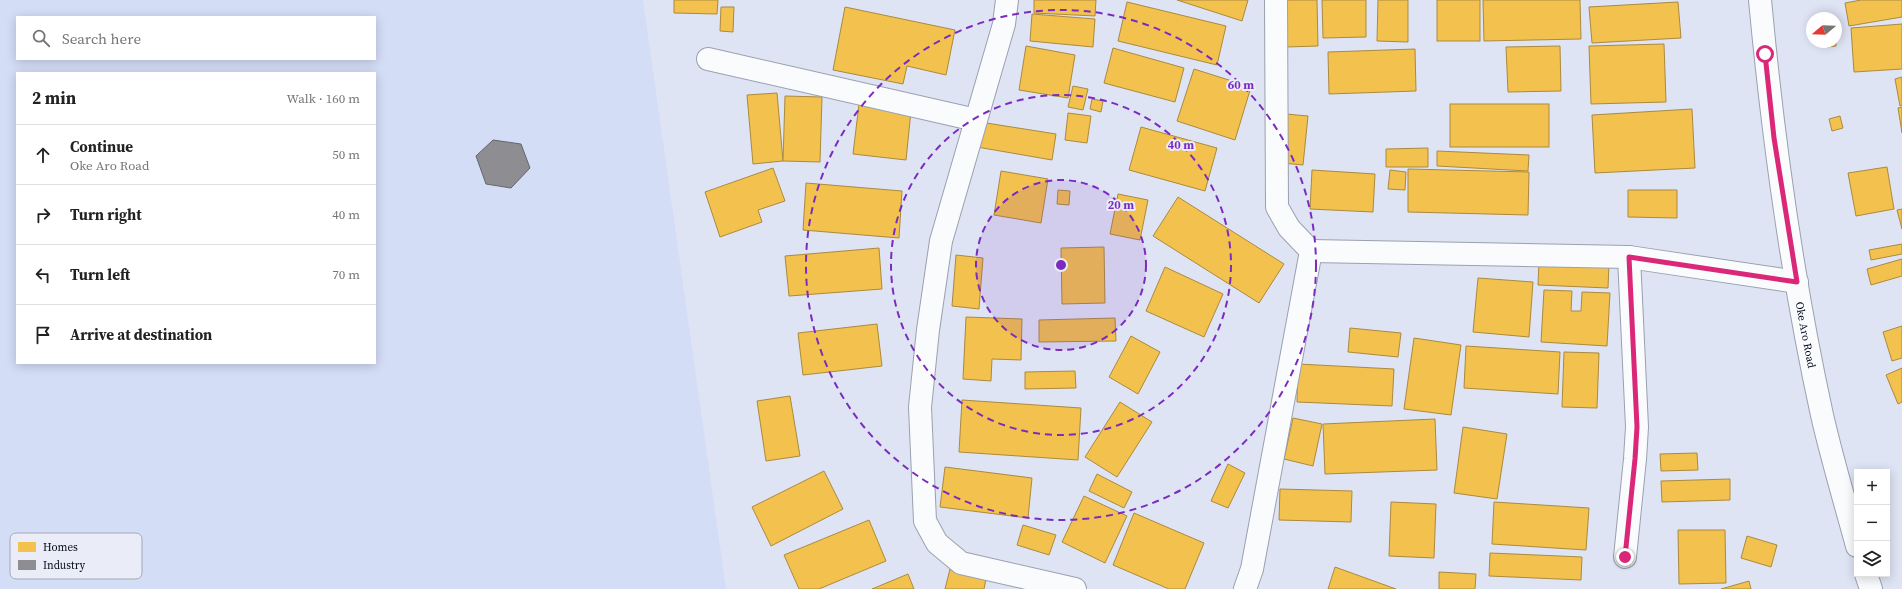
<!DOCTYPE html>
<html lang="en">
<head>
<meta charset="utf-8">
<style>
  :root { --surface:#fff; --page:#f6f6f6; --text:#222; --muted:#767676; --line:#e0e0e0 }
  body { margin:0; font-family:"Source Serif 4",serif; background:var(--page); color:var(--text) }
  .controls { position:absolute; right:12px; bottom:12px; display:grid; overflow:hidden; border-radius:0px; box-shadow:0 2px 10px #0003 }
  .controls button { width:36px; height:36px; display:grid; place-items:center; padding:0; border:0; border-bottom:1px solid var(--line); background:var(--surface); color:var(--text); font:20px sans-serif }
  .compass { position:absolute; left:1806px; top:12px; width:36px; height:36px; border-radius:50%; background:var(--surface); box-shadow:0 2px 10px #0003; rotate:251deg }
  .stop { position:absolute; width:12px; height:12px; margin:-9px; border:3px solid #db2777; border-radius:50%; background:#fff }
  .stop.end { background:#db2777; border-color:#fff; box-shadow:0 1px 4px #0008 }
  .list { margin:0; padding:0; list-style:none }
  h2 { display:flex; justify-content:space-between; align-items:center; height:52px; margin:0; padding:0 16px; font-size:17px }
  h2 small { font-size:13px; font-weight:400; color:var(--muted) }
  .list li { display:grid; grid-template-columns:26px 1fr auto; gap:12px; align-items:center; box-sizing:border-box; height:60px; padding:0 16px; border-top:1px solid var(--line) }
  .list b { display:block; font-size:15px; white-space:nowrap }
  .list p { margin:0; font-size:13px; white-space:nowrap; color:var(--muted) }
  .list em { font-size:13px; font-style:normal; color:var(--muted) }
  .icon { flex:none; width:22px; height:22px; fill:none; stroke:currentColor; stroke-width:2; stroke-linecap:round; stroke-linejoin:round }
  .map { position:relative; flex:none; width:1902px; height:589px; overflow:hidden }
  .search { position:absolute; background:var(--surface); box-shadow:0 2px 10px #0003; left:16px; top:16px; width:360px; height:44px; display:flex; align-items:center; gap:10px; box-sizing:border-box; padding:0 14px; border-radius:0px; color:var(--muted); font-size:15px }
  .panel { position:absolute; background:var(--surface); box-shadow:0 2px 10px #0003; left:16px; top:72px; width:360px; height:292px; border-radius:0px }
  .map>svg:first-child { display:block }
  .built { fill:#d4ddf6; fill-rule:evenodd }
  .homes { fill:#f2c14e; stroke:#ab8a3e }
  .industry { fill:#8d8d92; stroke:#64666e }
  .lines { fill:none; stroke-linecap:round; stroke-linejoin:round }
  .street-casing { stroke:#9aa0af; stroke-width:24 }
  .secondary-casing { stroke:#9aa0af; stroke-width:24 }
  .street { stroke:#fafbfd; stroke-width:22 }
  .secondary { stroke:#fafbfd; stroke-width:22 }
  .route { stroke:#db2777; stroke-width:5 }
  .ring { fill:none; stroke:#7b2cbf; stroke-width:2; stroke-dasharray:7 5 }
  .labels { text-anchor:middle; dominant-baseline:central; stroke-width:4; stroke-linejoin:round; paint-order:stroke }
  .street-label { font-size:11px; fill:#060a1a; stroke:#eaedf7 }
  .key { fill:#eaedf7; stroke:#a6a9b5; stroke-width:1 }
  .key-label { font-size:11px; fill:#060a1a }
  .centre { fill:#7b2cbf; stroke:#eaedf7; stroke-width:2 }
  .ring-label { font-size:12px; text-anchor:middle; font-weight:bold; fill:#7b2cbf; stroke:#eaedf7; stroke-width:4; stroke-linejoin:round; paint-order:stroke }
</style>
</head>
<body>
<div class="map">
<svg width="1902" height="589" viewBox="0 0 1902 589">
  <rect width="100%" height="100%" fill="#dee4f4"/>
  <!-- built -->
  <path class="built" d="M 0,0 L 643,0 L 726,589 L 0,589 ZM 17,17 L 375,17 L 375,59 L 17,59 ZM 17,73 L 375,73 L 375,363 L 17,363 Z"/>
  <!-- homes -->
  <g class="homes">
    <path d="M 674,0 L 718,0 L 717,14 L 674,13 Z"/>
    <path d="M 1034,0 L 1096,0 L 1095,16 L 1034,13 Z"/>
    <path d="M 1177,0 L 1248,0 L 1242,21 Z"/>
    <path d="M 1285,0 L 1317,0 L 1318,46 L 1286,47 Z"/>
    <path d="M 1322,0 L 1366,0 L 1366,37 L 1323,38 Z"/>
    <path d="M 1378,0 L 1408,0 L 1408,42 L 1377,41 Z"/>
    <rect x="1437" y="0" width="43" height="41"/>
    <path d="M 1483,0 L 1580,0 L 1581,39 L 1484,41 Z"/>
    <path d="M 1861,0 L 1902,0 L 1902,17 L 1849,26 L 1845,3 Z"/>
    <path d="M 1127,2 L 1226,26 L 1217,65 L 1118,41 Z"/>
    <path d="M 1678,2 L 1681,38 L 1592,43 L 1589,7 Z"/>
    <path d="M 721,7 L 734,7 L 733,32 L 720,31 Z"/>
    <path d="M 845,7 L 955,30 L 946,75 L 907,66 L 903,84 L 833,70 Z"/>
    <path d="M 1032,14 L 1095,19 L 1093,47 L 1030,41 Z"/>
    <path d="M 1902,24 L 1902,69 L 1854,72 L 1851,28 Z"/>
    <path d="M 1826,42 L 1836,42 L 1836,46 L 1827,47 Z"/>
    <path d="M 1664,44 L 1666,102 L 1591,104 L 1589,46 Z"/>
    <path d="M 1026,46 L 1075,55 L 1068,98 L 1019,90 Z"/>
    <path d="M 1560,46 L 1561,91 L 1508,92 L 1506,47 Z"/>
    <path d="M 1113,48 L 1184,68 L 1175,102 L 1104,83 Z"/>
    <path d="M 1415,49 L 1416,91 L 1329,94 L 1328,52 Z"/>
    <path d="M 1194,69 L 1251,87 L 1235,140 L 1177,121 Z"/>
    <path d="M 1902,77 L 1902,105 L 1900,106 L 1895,79 Z"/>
    <path d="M 1073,86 L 1088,89 L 1083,110 L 1068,107 Z"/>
    <path d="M 777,93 L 783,161 L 753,164 L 747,95 Z"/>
    <path d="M 785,96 L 822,97 L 820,162 L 783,161 Z"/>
    <path d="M 1092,99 L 1103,101 L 1101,112 L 1090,109 Z"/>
    <path d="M 859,104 L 911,111 L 906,160 L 853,154 Z"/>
    <rect x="1450" y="104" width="99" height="43"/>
    <path d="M 1902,107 L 1902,133 L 1898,108 Z"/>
    <path d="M 1692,109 L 1695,168 L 1595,173 L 1592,115 Z"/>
    <path d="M 1068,113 L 1091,116 L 1087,143 L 1065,140 Z"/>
    <path d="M 1286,114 L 1308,116 L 1303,165 L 1282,163 Z"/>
    <path d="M 1840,116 L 1843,128 L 1832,131 L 1829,119 Z"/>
    <path d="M 980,122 L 1056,134 L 1052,160 L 977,147 Z"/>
    <path d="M 1141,127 L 1217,148 L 1205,191 L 1129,170 Z"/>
    <path d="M 1428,148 L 1428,167 L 1386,167 L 1386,149 Z"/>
    <path d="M 1437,151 L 1529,155 L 1528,171 L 1437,166 Z"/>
    <path d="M 1887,167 L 1894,209 L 1856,216 L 1848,173 Z"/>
    <path d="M 773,168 L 785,201 L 758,210 L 762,222 L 720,237 L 705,192 Z"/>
    <path d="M 1408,169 L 1529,172 L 1528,215 L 1408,212 Z"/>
    <path d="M 1312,170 L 1375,174 L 1373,212 L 1310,209 Z"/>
    <path d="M 1390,170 L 1406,172 L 1405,190 L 1388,189 Z"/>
    <path d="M 1001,171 L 1048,179 L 1041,223 L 994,215 Z"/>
    <path d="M 806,183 L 902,191 L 899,238 L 803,230 Z"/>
    <path d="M 1058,190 L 1070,191 L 1069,205 L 1057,204 Z"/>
    <path d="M 1628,190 L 1677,190 L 1677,218 L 1628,217 Z"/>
    <path d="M 1118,194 L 1148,200 L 1140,240 L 1110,234 Z"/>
    <path d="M 1178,197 L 1284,264 L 1259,303 L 1153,236 Z"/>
    <path d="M 1902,209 L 1902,229 L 1897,210 Z"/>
    <path d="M 1902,244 L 1902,254 L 1871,260 L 1869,250 Z"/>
    <path d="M 1104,247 L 1105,303 L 1062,304 L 1061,248 Z"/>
    <path d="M 879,248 L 882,289 L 789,296 L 785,256 Z"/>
    <path d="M 956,255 L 983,258 L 979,309 L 952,306 Z"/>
    <path d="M 1902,259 L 1902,276 L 1871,285 L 1867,269 Z"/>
    <path d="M 1539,261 L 1609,264 L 1608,288 L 1538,285 Z"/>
    <path d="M 1165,267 L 1223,294 L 1204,337 L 1146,311 Z"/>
    <path d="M 1478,278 L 1533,282 L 1529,337 L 1473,332 Z"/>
    <path d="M 1544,290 L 1572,291 L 1571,311 L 1581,311 L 1582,292 L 1610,293 L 1607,346 L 1541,342 Z"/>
    <path d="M 966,317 L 1022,319 L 1021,360 L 992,359 L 991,381 L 963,379 Z"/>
    <path d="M 1115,318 L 1116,341 L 1039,342 L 1039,320 Z"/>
    <path d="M 877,324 L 882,366 L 803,375 L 798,333 Z"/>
    <path d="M 1902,326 L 1902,358 L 1892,361 L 1883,332 Z"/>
    <path d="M 1350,328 L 1401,333 L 1398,357 L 1348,352 Z"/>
    <path d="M 1131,336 L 1160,352 L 1138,394 L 1109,377 Z"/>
    <path d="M 1414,338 L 1461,345 L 1451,415 L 1404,409 Z"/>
    <path d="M 1466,346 L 1560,352 L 1558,394 L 1464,388 Z"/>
    <path d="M 1564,352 L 1599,353 L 1597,408 L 1562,407 Z"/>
    <path d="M 1298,364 L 1394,369 L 1392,406 L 1297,402 Z"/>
    <path d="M 1902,368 L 1902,402 L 1898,404 L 1886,375 Z"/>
    <path d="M 1075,371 L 1076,388 L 1025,389 L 1025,372 Z"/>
    <path d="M 790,396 L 800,456 L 766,461 L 757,401 Z"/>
    <path d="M 962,400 L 1081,408 L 1078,460 L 959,452 Z"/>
    <path d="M 1120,402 L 1152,422 L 1117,477 L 1085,457 Z"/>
    <path d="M 1293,418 L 1322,424 L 1313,466 L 1284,459 Z"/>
    <path d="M 1435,419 L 1437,470 L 1325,474 L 1323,424 Z"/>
    <path d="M 1463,427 L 1507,434 L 1497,499 L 1454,493 Z"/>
    <path d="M 1697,453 L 1698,470 L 1661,471 L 1660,454 Z"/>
    <path d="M 1228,464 L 1245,473 L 1228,508 L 1211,501 Z"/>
    <path d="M 945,467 L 1032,478 L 1028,518 L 940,507 Z"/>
    <path d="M 824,471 L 843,509 L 771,546 L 752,507 Z"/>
    <path d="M 1097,474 L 1132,492 L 1124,508 L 1089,491 Z"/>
    <path d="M 1730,479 L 1730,500 L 1662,502 L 1661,481 Z"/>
    <path d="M 1280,489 L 1352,491 L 1351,522 L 1279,520 Z"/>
    <path d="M 1084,496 L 1127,516 L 1105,563 L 1062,542 Z"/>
    <path d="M 1391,502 L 1436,504 L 1434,558 L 1389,556 Z"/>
    <path d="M 1494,502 L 1589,508 L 1586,550 L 1492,544 Z"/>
    <path d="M 1134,513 L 1204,543 L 1185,589 L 1169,589 L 1113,565 Z"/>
    <path d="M 869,520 L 886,561 L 819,589 L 799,589 L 784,555 Z"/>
    <path d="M 1023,525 L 1056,535 L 1049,555 L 1017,545 Z"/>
    <path d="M 1678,530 L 1725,530 L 1726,583 L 1679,584 Z"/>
    <path d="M 1747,536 L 1777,545 L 1771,567 L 1741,558 Z"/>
    <path d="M 1490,553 L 1582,557 L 1581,580 L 1489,576 Z"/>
    <path d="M 1335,567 L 1396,589 L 1328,589 Z"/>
    <path d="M 950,569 L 986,579 L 984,589 L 945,589 Z"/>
    <path d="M 1439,572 L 1476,574 L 1475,589 L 1439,589 Z"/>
    <path d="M 908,574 L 914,589 L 872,589 Z"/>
    <path d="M 1749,581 L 1751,589 L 1721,589 Z"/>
  </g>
  <!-- industry -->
  <path class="industry" d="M 493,140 L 521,144 L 530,168 L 511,188 L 486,184 L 476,156 Z"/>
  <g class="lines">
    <!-- street casing -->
    <g class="street-casing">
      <g id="street">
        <path d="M 1007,0 L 1004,24 L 941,241 L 928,330 L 920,407 L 925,521 L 937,543 L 961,563 L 1075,589"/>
        <path d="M 708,59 L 976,120"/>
        <path d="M 1311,251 L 1629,257 L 1797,282"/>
        <path d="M 1625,557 L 1635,459 L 1637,427 L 1629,257"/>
        <path d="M 1245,589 L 1252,569 L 1311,251 L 1289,228 L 1277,207 L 1276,0"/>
      </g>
    </g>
    <!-- secondary casing -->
    <g class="secondary-casing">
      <g id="secondary">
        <path id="s1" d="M 1760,0 C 1773,139 1792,278 1822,415 C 1832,459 1845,502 1857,546"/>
        <path d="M 1866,574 L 1871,589"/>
      </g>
    </g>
    <!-- street -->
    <use href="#street" class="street"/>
    <!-- secondary -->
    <use href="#secondary" class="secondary"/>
  </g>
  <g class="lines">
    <!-- route -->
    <path class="route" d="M 1625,557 L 1635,459 L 1637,427 L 1629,257 L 1797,282 L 1774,138 L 1765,54"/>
  </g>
  <!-- distance rings -->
  <circle cx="1061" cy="265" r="85" fill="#7b2cbf" fill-opacity=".12"/>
  <g class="ring">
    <circle cx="1061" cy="265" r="85"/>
    <circle cx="1061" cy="265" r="170"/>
    <circle cx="1061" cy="265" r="255"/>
  </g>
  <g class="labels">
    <!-- street labels -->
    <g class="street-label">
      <text stroke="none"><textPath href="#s1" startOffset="338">Oke Aro Road</textPath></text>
    </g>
  </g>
  <!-- legend -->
  <rect x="10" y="533" width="132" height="46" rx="6" class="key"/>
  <rect x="18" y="542" width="18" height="10" fill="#f2c14e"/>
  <rect x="18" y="560" width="18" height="10" fill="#8d8d92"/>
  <g class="key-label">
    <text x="43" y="551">Homes</text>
    <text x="43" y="569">Industry</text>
  </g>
  <circle cx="1061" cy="265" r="6" class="centre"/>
  <g class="ring-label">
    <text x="1241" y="89">60 m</text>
    <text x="1181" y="149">40 m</text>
    <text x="1121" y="209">20 m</text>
  </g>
</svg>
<div class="controls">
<button>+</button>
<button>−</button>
<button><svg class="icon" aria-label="layers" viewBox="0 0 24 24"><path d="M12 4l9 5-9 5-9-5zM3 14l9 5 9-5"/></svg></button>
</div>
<svg class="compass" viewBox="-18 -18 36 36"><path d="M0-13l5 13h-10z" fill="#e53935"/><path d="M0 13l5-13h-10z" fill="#767676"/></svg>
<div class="stop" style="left:1765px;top:54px"></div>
<div class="stop end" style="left:1625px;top:557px"></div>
<div class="search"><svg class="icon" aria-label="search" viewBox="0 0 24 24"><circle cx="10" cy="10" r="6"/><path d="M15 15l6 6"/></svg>Search here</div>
<section class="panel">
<h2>2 min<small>Walk · 160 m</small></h2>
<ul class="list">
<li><svg class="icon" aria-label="ahead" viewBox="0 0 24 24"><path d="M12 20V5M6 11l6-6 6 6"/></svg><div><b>Continue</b><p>Oke Aro Road</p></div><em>50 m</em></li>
<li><svg class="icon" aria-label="right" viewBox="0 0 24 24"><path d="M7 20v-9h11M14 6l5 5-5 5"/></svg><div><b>Turn right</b></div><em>40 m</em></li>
<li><svg class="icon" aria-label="left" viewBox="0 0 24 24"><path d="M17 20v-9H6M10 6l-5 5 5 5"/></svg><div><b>Turn left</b></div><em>70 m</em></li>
<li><svg class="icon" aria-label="arrive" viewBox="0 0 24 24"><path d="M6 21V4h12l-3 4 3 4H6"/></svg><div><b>Arrive at destination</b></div></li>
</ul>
</section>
</div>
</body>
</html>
